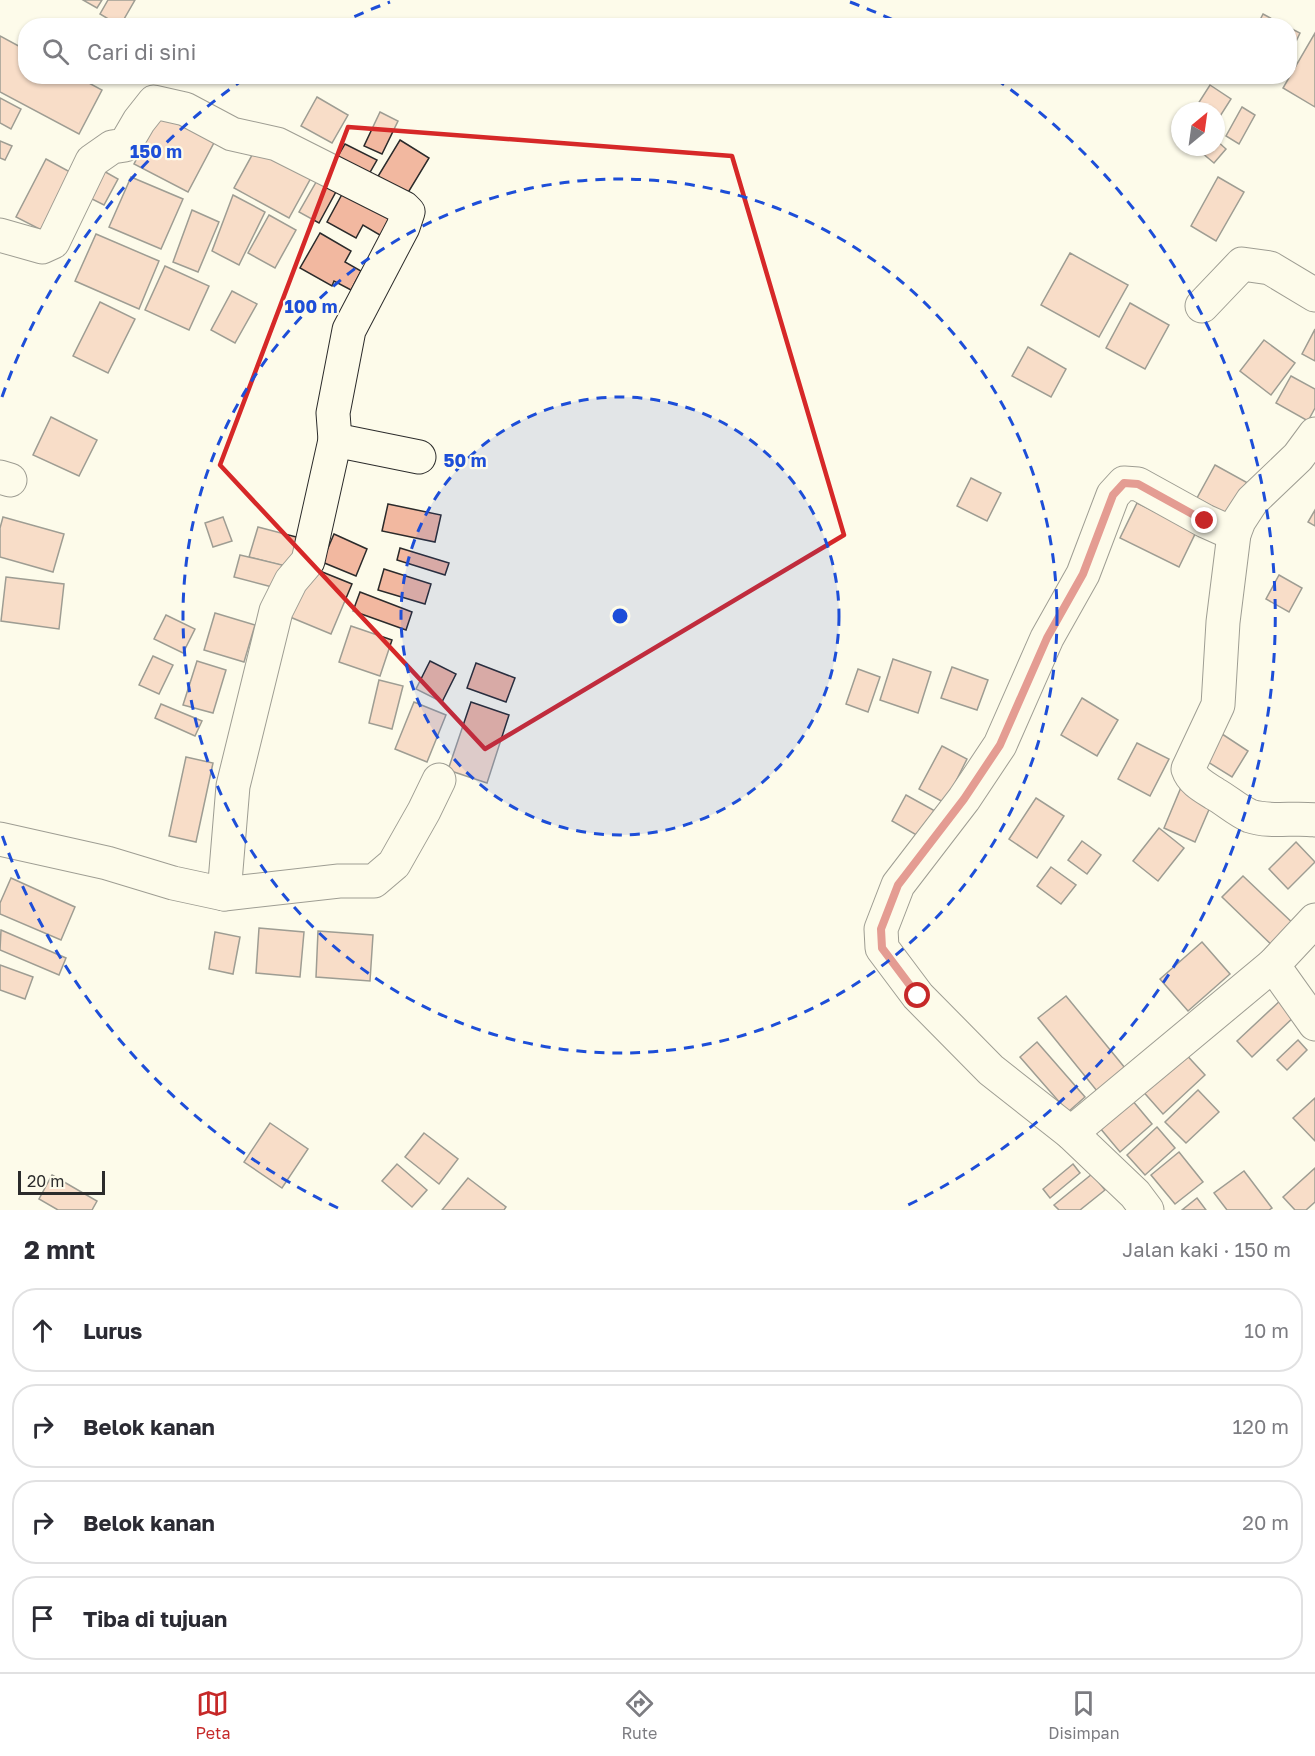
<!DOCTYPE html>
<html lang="id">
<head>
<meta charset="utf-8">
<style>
  :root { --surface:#fff; --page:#f2f2f3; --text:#2b2b33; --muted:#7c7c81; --line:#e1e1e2; --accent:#c62828 }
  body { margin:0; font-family:"Golos Text",sans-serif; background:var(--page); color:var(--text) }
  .compass { position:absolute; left:1171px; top:102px; width:54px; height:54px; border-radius:50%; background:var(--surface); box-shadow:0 2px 4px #0004; rotate:29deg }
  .scale { position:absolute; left:18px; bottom:15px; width:87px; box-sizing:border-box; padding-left:6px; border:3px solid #2b2b2b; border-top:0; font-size:16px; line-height:21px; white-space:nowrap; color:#2b2b2b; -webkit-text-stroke:4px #fdfbea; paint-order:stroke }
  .stop { position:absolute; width:18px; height:18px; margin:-14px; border:4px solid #c62828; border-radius:50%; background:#fff }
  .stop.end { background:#c62828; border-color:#fff; box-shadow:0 2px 6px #0008 }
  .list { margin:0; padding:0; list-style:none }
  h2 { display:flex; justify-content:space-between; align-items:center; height:78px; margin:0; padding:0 24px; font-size:26px }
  h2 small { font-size:20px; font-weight:400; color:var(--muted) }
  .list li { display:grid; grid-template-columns:39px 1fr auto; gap:18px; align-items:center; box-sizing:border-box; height:84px; margin:0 12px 12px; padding:0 12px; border:2px solid var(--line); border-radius:24px }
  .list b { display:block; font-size:22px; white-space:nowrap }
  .list em { font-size:20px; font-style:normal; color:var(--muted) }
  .icon { flex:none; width:33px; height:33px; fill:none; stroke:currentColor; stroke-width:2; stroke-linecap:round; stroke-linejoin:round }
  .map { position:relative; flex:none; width:1315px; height:1210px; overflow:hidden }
  .search { position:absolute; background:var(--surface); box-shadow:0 2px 4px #0004; left:18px; right:18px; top:18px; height:66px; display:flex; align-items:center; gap:15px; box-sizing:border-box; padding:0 21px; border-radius:24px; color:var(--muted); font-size:22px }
  .sheet { height:462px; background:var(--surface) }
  nav { display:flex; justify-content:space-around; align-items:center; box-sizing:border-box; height:84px; border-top:2px solid var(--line); background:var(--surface); font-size:16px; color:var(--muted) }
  nav a { display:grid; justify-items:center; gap:3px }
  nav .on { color:var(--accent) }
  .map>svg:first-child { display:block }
  .building { fill:#f2b8a0; stroke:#2b2b2b; stroke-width:1.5 }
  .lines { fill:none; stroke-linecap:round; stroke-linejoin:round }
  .minor-casing { stroke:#2b2b2b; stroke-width:35 }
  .minor { stroke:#fdfbea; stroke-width:33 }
  .route { stroke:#c62828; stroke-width:8 }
  .marked { fill:none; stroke:#d62828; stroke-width:4.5; stroke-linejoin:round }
  .ring { fill:none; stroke:#1d4ed8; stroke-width:3; stroke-dasharray:10 8 }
  .centre { fill:#1d4ed8; stroke:#fdfbea; stroke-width:3 }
  .ring-label { font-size:18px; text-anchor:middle; font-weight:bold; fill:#1d4ed8; stroke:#fdfbea; stroke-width:4.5; stroke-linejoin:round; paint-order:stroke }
</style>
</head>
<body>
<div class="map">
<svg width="1315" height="1210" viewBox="0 0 1315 1210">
  <rect width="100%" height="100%" fill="#fdfbea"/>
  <!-- building -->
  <g class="building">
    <path d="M 83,0 L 102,0 L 97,8 Z"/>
    <path d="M 108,0 L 135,0 L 120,26 L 100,14 Z"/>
    <path d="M 1263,14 L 1285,26 L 1257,26 Z"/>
    <path d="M 1290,28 L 1300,33 L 1290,54 Z"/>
    <path d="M 1315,33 L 1315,107 L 1283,88 Z"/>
    <path d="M 0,36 L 26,50 L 26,76 L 76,76 L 102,90 L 79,134 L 0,92 Z"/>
    <path d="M 1210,85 L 1231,99 L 1217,121 L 1216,111 L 1203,111 L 1196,107 Z"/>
    <path d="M 317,97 L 348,115 L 332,143 L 301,126 Z"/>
    <path d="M 0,98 L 21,109 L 11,129 L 0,123 Z"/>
    <path d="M 1242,107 L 1255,115 L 1239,144 L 1226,136 Z"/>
    <path d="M 163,108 L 217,137 L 188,192 L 134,164 Z"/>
    <path d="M 380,112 L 398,121 L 382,154 L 364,146 Z"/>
    <path d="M 400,140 L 429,158 L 406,196 L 377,178 Z"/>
    <path d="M 1216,140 L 1226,149 L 1214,163 L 1195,147 L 1216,147 Z"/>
    <path d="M 0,141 L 12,146 L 5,160 L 0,158 Z"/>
    <path d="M 345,144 L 377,160 L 369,174 L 337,158 Z"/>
    <path d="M 257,146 L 312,176 L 289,218 L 234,188 Z"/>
    <path d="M 46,159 L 83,179 L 53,236 L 16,217 Z"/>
    <path d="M 93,165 L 118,179 L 104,205 L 78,192 Z"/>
    <path d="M 131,177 L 183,199 L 161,249 L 109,227 Z"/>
    <path d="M 319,177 L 338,188 L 319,223 L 299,212 Z"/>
    <path d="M 1218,177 L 1244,192 L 1216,241 L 1191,226 Z"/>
    <path d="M 346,187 L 402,219 L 390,241 L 363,225 L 356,238 L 327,222 Z"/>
    <path d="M 233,195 L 265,212 L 239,265 L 212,251 Z"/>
    <path d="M 192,210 L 219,222 L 198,272 L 173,262 Z"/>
    <path d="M 269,215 L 296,230 L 275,268 L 248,253 Z"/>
    <path d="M 320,233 L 351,251 L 345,262 L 361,271 L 351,290 L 334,281 L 332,286 L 300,268 Z"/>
    <path d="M 96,234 L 159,261 L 139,309 L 75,281 Z"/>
    <path d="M 1070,253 L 1128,285 L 1099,337 L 1041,305 Z"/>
    <path d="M 165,266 L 209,286 L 189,330 L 145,310 Z"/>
    <path d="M 232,291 L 257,304 L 235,343 L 211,330 Z"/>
    <path d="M 100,302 L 135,319 L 108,373 L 73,356 Z"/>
    <path d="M 1130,303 L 1169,325 L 1145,369 L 1106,348 Z"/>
    <path d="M 1315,329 L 1315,361 L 1302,354 Z"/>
    <path d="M 1264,340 L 1295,363 L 1271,395 L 1240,371 Z"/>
    <path d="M 1028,347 L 1066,369 L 1051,397 L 1012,376 Z"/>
    <path d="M 1291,376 L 1315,389 L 1315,408 L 1308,421 L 1276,403 Z"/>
    <path d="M 51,417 L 97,440 L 79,476 L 33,455 Z"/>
    <path d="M 1215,465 L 1255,487 L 1237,520 L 1197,498 Z"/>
    <path d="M 971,478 L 1001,493 L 987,521 L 957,506 Z"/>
    <path d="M 1137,503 L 1196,532 L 1179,567 L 1120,538 Z"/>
    <path d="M 388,504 L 441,515 L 435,542 L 382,531 Z"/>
    <path d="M 1315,510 L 1315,526 L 1308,522 Z"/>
    <path d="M 3,517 L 64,534 L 53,572 L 0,557 L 0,528 Z"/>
    <path d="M 223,517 L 232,541 L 213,547 L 205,523 Z"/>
    <path d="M 258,527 L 304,539 L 296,569 L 249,557 Z"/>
    <path d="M 334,534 L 367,549 L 356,576 L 322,562 Z"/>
    <path d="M 400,548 L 449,563 L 445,575 L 397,560 Z"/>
    <path d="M 240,555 L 282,565 L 276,588 L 234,577 Z"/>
    <path d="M 310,567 L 352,584 L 331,634 L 290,617 Z"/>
    <path d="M 384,569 L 431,584 L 425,604 L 378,590 Z"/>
    <path d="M 1279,575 L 1302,588 L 1289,612 L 1266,599 Z"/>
    <path d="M 6,577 L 64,584 L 59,629 L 1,621 Z"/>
    <path d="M 360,592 L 412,612 L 406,630 L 353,611 Z"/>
    <path d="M 215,613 L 255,625 L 244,662 L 204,650 Z"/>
    <path d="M 166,615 L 195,629 L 183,653 L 154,639 Z"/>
    <path d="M 351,626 L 392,640 L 380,676 L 339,662 Z"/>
    <path d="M 153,656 L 173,665 L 159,694 L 139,685 Z"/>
    <path d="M 893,659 L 931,672 L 918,713 L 880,700 Z"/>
    <path d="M 197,661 L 226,670 L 213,713 L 183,705 Z"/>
    <path d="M 430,661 L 456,674 L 442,702 L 416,689 Z"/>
    <path d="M 476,663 L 515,678 L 506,702 L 467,688 Z"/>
    <path d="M 952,667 L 988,680 L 977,710 L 941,698 Z"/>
    <path d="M 858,669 L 880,677 L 868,712 L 846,704 Z"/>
    <path d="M 379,680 L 403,686 L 392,729 L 369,723 Z"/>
    <path d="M 1082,698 L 1118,720 L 1097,756 L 1061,735 Z"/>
    <path d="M 414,702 L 446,715 L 427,762 L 395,749 Z"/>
    <path d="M 471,702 L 509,715 L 487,783 L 448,770 Z"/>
    <path d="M 161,704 L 202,721 L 195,736 L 155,718 Z"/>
    <path d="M 1216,730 L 1248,751 L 1232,777 L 1200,757 Z"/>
    <path d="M 1137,743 L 1169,759 L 1150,796 L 1118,779 Z"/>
    <path d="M 942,746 L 967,759 L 945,803 L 919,789 Z"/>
    <path d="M 186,757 L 213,763 L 196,842 L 169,836 Z"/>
    <path d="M 1182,785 L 1214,798 L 1195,842 L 1164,828 Z"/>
    <path d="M 906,795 L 935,811 L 920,837 L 892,821 Z"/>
    <path d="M 1036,798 L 1064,816 L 1037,858 L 1009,839 Z"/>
    <path d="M 1159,828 L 1184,848 L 1158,881 L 1133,861 Z"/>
    <path d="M 1082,841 L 1101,855 L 1087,874 L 1068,860 Z"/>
    <path d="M 1296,842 L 1315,862 L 1288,889 L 1269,869 Z"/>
    <path d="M 1051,867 L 1076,885 L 1061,904 L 1037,886 Z"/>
    <path d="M 1243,876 L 1298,928 L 1277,950 L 1222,897 Z"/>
    <path d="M 11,878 L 75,907 L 61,940 L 0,914 L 0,903 Z"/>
    <path d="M 259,928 L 304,932 L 300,977 L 256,973 Z"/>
    <path d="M 1,930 L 66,958 L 59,975 L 0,950 Z"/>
    <path d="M 318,931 L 373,935 L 370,981 L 316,977 Z"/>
    <path d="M 215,932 L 240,937 L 233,974 L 209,969 Z"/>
    <path d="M 1202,942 L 1230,974 L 1188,1011 L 1160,979 Z"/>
    <path d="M 0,965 L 33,977 L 25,999 L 0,990 Z"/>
    <path d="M 1066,996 L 1125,1068 L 1097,1091 L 1038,1018 Z"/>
    <path d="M 1283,998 L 1298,1013 L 1252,1057 L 1237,1041 Z"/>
    <path d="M 1298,1040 L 1307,1050 L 1287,1070 L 1277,1060 Z"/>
    <path d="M 1037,1042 L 1085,1097 L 1068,1112 L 1020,1057 Z"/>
    <path d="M 1181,1049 L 1205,1075 L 1163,1114 L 1140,1088 Z"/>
    <path d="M 1198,1090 L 1219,1112 L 1186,1143 L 1165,1122 Z"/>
    <path d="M 1315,1098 L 1315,1141 L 1293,1118 Z"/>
    <path d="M 1132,1100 L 1152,1124 L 1120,1152 L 1100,1128 Z"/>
    <path d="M 270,1123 L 308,1149 L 282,1188 L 244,1162 Z"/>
    <path d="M 1157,1127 L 1175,1148 L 1145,1175 L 1127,1155 Z"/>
    <path d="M 424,1133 L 458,1159 L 439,1184 L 405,1157 Z"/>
    <path d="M 1179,1152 L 1203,1182 L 1175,1204 L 1151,1175 Z"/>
    <path d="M 397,1164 L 427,1190 L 412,1207 L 382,1181 Z"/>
    <path d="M 1073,1164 L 1080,1173 L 1050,1198 L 1043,1189 Z"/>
    <path d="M 1315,1168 L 1315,1202 L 1306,1210 L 1295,1210 L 1283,1197 Z"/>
    <path d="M 1244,1171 L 1272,1208 L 1269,1210 L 1227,1210 L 1214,1193 Z"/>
    <path d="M 1092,1174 L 1105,1190 L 1080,1210 L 1059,1210 L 1054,1205 Z"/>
    <path d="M 52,1175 L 97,1201 L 92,1210 L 58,1210 L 39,1199 Z"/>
    <path d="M 468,1178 L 506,1207 L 504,1210 L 442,1210 Z"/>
    <path d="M 1197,1198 L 1206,1210 L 1182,1210 Z"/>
  </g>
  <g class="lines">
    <!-- minor casing -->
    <g class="minor-casing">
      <g id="minor">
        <path d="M 0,235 L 42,247 L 53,242 L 92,161 L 112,147 L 125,145 L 139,121 L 154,102 L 185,109 L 232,134 L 277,144 L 404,208 L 408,212 L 403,227 L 349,330 L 333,413 L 335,440"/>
        <path d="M 1202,306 L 1242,264 L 1270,268 L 1315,295"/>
        <path d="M 0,477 L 10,480"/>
        <path d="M 1234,534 L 1223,622 L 1218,705 L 1188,769 C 1192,781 1204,787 1215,794 C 1226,800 1238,811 1250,816 C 1271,823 1294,817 1315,820"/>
        <path d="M 0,839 L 107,863 L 173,883 L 224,894 L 339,881 L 374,881 L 394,864 L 424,811 L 439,780"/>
        <path d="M 224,894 L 233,786 L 276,611 L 291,581 L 308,561 L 335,440 L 419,457"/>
        <path d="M 1273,965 L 1315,1024"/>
        <path d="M 1071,1133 L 1273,965 L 1315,920"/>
        <path d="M 1147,1210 L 1135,1194 L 1071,1133 L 991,1070 L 918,996 L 882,948 L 881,929 L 898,885 L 964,799 L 1000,745 L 1047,638 L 1083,574 L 1113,495 L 1124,483 L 1138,484 L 1205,521 L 1234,534 L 1239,521 L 1252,501 L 1298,457 L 1315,434"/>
      </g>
    </g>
    <!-- minor -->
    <use href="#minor" class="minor"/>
  </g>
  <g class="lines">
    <!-- route -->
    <path class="route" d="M 918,996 L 882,948 L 881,929 L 898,885 L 964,799 L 1000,745 L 1047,638 L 1083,574 L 1113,495 L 1124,483 L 1138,484 L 1205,521"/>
  </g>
  <!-- marked area -->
  <path d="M0 0H1315V1210H0ZM 348,127 L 732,156 L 844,535 L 485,749 L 220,465 Z" fill="#fdfbea" fill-opacity=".55" fill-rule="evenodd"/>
  <path class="marked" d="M 348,127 L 732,156 L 844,535 L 485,749 L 220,465 Z"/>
  <!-- distance rings -->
  <circle cx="620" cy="616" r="219" fill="#1d4ed8" fill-opacity=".12"/>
  <g class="ring">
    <circle cx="620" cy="616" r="219"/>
    <circle cx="620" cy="616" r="437"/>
    <path d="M338 1208A656 656 0 0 1 2 835M2 397A656 656 0 0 1 244 79M338 24A656 656 0 0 1 390 2M850 2A656 656 0 0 1 902 24M996 79A656 656 0 0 1 902 1208"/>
  </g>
  <circle cx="620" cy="616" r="9" class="centre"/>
  <g class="ring-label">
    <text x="156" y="158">150 m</text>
    <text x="311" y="313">100 m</text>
    <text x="465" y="467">50 m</text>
  </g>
</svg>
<svg class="compass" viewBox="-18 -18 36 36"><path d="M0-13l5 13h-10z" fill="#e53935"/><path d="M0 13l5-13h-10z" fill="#7c7c81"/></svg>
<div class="scale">20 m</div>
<div class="stop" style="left:918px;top:996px"></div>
<div class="stop end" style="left:1205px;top:521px"></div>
<div class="search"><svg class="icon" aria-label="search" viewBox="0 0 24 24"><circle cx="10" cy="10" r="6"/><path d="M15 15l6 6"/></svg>Cari di sini</div>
</div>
<section class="sheet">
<h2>2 mnt<small>Jalan kaki · 150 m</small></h2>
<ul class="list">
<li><svg class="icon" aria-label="ahead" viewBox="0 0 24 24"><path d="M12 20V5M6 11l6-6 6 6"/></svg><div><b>Lurus</b></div><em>10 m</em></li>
<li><svg class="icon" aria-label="right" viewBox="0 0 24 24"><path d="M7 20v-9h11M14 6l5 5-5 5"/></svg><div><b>Belok kanan</b></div><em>120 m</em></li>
<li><svg class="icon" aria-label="right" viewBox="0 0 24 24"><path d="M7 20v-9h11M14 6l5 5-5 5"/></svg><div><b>Belok kanan</b></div><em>20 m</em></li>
<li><svg class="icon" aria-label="arrive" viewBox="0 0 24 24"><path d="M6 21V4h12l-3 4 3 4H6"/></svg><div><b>Tiba di tujuan</b></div></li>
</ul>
</section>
<nav>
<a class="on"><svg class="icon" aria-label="map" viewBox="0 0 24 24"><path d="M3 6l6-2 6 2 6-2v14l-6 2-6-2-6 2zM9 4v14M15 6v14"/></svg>Peta</a>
<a><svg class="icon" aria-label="directions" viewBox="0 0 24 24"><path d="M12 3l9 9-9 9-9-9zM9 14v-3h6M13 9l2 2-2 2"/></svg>Rute</a>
<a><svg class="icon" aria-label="saved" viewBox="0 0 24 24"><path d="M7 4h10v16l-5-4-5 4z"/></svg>Disimpan</a>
</nav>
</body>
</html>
